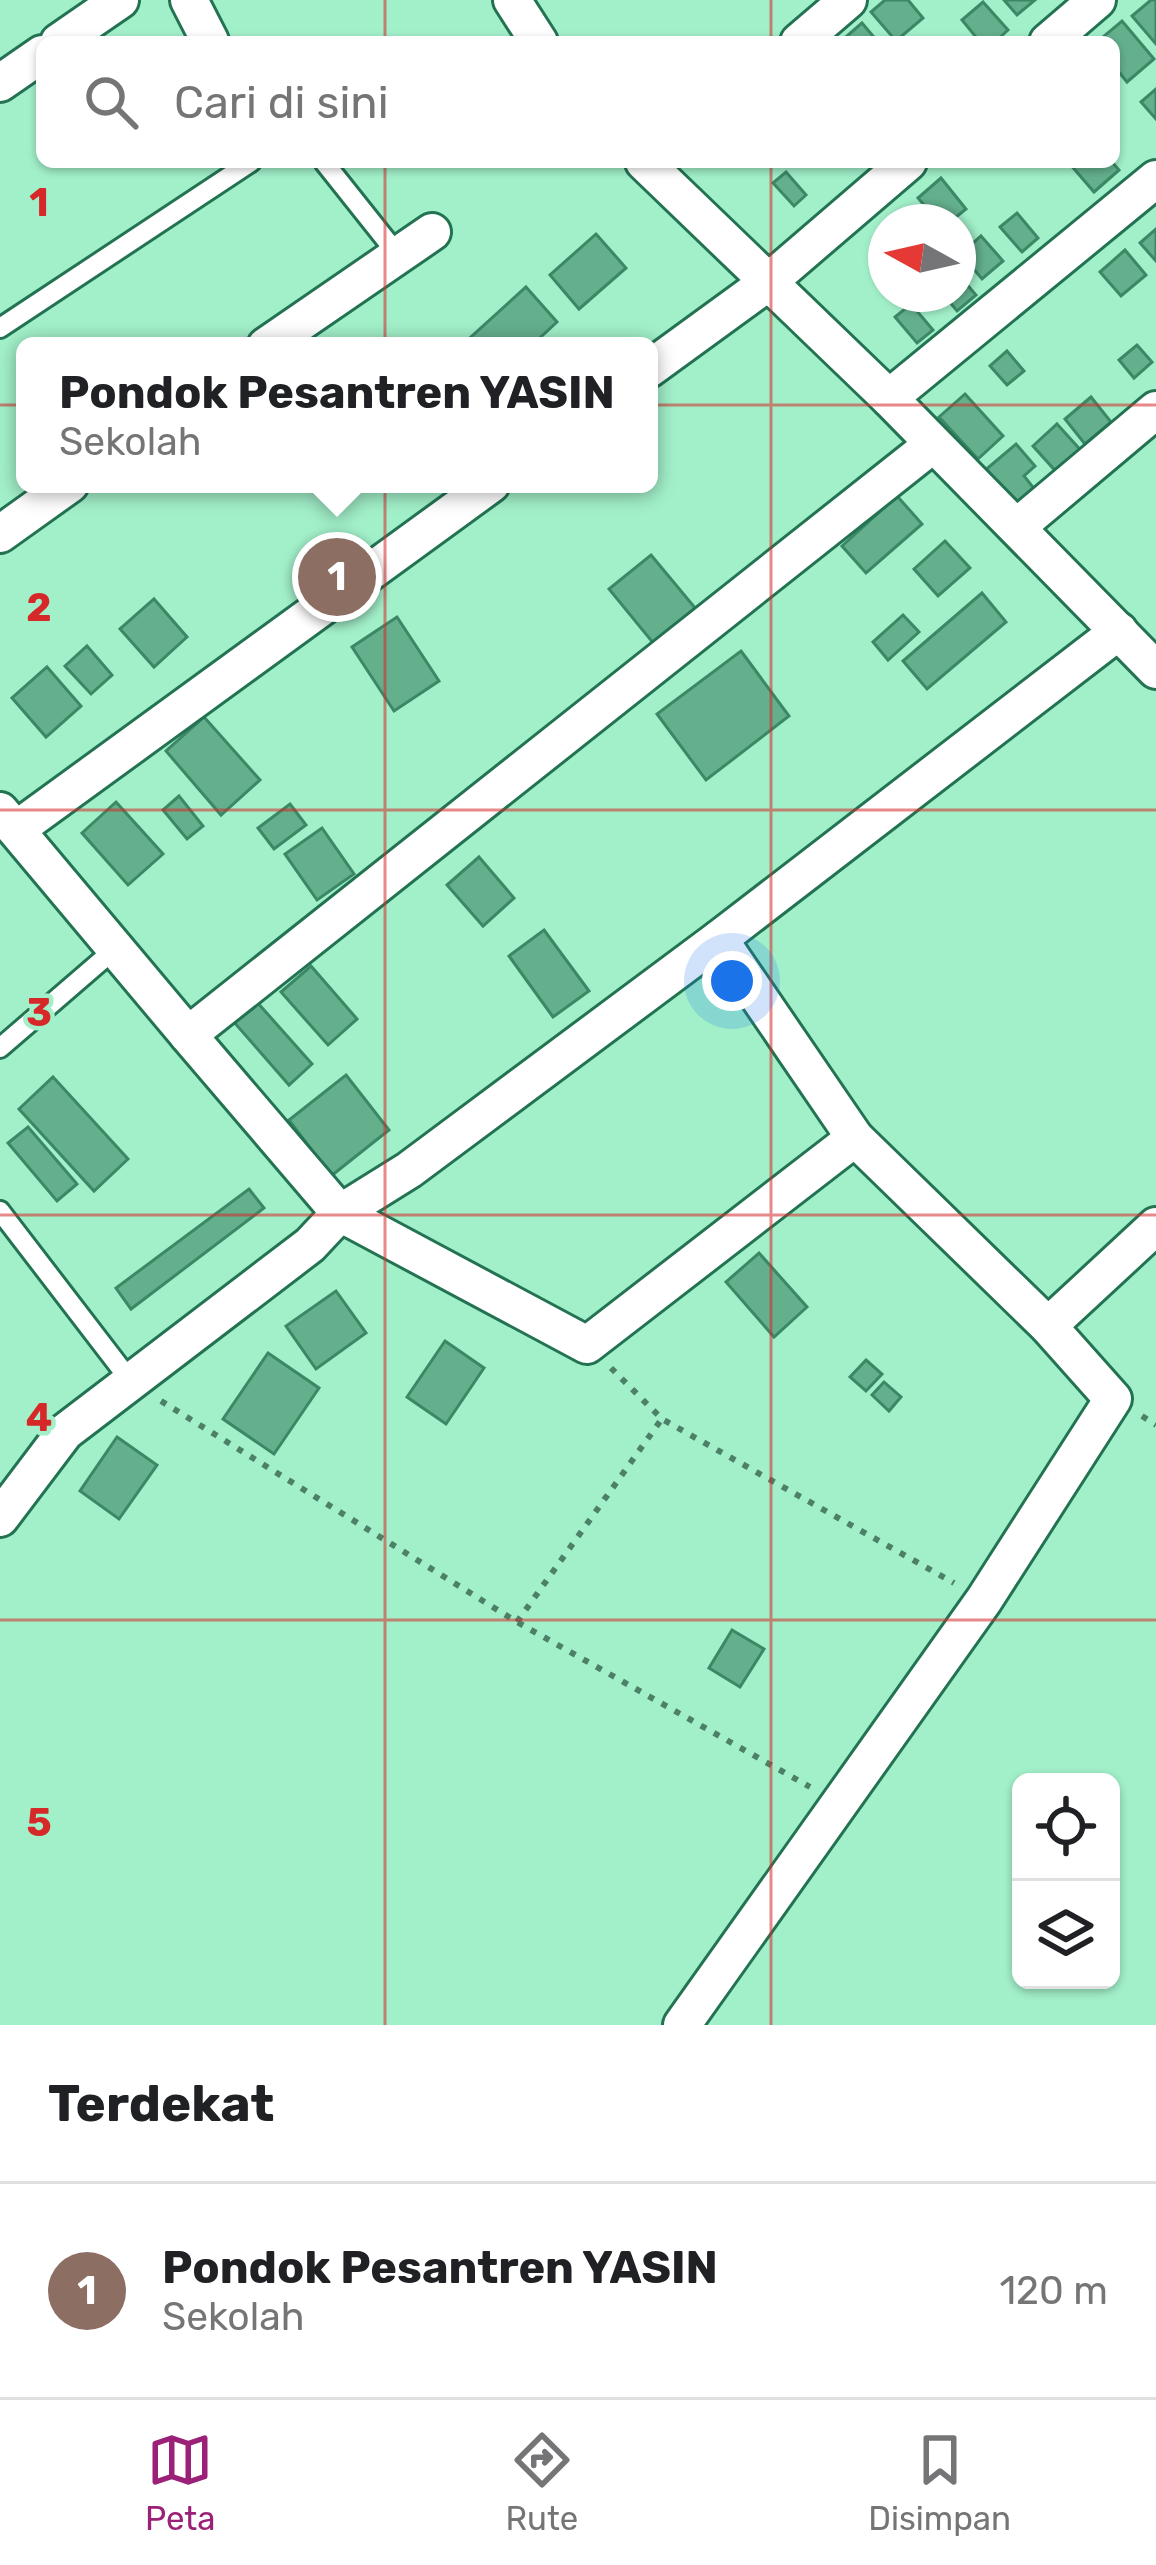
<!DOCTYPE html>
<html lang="id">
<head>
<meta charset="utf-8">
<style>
  :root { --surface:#fff; --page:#f2f2f2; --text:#202124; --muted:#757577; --line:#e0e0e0; --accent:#9b2077 }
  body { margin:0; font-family:Rubik,sans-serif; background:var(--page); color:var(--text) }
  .controls { position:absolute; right:36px; bottom:36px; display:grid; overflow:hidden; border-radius:18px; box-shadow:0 3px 9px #0004 }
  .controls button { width:108px; height:108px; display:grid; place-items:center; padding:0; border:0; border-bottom:3px solid var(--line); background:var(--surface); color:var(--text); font:60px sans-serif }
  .compass { position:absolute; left:868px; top:204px; width:108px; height:108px; border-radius:50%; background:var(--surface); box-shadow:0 3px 9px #0004; rotate:278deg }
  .you { position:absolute; left:732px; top:981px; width:42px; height:42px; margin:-30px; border:9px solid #fff; border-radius:50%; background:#1a73e8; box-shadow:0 0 0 18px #1a73e833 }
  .badge { display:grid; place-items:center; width:78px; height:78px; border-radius:50%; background:var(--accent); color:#fff; font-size:39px; font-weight:700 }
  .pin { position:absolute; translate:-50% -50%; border:6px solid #fff; box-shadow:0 3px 12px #0006 }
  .popup { position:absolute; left:16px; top:337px; width:642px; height:156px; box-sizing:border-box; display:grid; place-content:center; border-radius:18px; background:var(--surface); filter:drop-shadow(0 3px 9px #0005); font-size:39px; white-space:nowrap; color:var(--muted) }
  .popup b { font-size:45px; color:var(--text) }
  .popup::after { content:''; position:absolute; left:50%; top:100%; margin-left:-24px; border:24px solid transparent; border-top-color:var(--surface) }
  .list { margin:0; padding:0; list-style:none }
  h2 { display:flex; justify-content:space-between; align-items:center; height:156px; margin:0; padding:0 48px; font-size:51px }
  h2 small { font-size:39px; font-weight:400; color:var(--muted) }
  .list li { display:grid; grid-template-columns:78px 1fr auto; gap:36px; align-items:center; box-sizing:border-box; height:216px; padding:0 48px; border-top:3px solid var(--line) }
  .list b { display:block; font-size:45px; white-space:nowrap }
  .list p { margin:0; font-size:39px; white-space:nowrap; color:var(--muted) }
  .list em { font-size:39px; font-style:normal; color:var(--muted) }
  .icon { flex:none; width:66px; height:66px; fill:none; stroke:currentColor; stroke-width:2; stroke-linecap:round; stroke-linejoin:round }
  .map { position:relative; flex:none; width:1156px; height:2025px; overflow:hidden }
  .search { position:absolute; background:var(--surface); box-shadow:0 3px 9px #0004; left:36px; right:36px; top:36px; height:132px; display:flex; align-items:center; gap:30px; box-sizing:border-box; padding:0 42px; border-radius:18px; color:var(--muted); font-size:45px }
  .sheet { height:372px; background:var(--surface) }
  nav { display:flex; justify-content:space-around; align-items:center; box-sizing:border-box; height:168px; border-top:3px solid var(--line); background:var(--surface); font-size:33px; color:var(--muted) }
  nav a { display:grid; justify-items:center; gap:6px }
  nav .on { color:var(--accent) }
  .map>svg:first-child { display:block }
  .building { fill:#64b08d; stroke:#3b8867; stroke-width:3 }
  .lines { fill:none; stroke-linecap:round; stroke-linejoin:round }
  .lane-casing { stroke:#237353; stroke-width:24 }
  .street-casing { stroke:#237353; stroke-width:42 }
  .path { stroke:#4c8068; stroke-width:6; stroke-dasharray:6 9; stroke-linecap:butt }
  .lane { stroke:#fff; stroke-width:18 }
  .street { stroke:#fff; stroke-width:36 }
  .grid { fill:none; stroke:#d62828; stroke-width:3; stroke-opacity:0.55 }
  .grid-label { font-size:39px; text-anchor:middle; font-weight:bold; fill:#d62828; stroke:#a2f0ca; stroke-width:9; stroke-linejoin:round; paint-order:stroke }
</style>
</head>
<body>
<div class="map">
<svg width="1156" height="2025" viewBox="0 0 1156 2025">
  <rect width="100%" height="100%" fill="#a2f0ca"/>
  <!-- building -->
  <g class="building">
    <path d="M 885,0 L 908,0 L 923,18 L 896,41 L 871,12 Z"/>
    <path d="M 1004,0 L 1035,0 L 1017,15 Z"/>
    <path d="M 1151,0 L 1156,0 L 1156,44 L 1132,16 Z"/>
    <path d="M 983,2 L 1008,30 L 995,42 L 980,42 L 962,20 Z"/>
    <path d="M 1122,21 L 1154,59 L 1127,82 L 1114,66 L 1114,42 L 1097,42 Z"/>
    <path d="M 862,23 L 878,42 L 840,42 Z"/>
    <path d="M 1156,89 L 1156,119 L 1141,102 Z"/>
    <path d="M 1112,162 L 1119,170 L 1094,192 L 1069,163 Z"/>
    <path d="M 786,172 L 806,195 L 794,206 L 773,183 Z"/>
    <path d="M 941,178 L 966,209 L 950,222 L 939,222 L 918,198 Z"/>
    <path d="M 1017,213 L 1038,238 L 1022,252 L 1000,227 Z"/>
    <path d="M 1156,229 L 1156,261 L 1140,243 Z"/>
    <path d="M 596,234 L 626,268 L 579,309 L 550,275 Z"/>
    <path d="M 981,236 L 1003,261 L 982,279 L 961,254 Z"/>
    <path d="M 1125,250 L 1146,275 L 1121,296 L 1100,272 Z"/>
    <path d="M 958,274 L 976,295 L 957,311 L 943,294 L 958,294 Z"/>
    <path d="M 526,287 L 557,322 L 531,346 L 461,346 Z"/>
    <path d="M 911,304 L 933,330 L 917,343 L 895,317 Z"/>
    <path d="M 1137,345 L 1152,362 L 1134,378 L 1119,360 Z"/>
    <path d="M 1007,351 L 1024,371 L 1007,385 L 990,366 Z"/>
    <path d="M 965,394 L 1003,436 L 978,459 L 939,417 Z"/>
    <path d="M 1091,397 L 1111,422 L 1085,444 L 1065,419 Z"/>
    <path d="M 1057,424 L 1085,455 L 1061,477 L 1033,446 Z"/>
    <path d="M 1016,444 L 1035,466 L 1024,476 L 1036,491 L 1015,509 L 983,472 Z"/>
    <path d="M 897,496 L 922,524 L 866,573 L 842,546 Z"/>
    <path d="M 945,541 L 970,568 L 938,596 L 914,569 Z"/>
    <path d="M 651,555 L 696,609 L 654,644 L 609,589 Z"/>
    <path d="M 982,593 L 1006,622 L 927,689 L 903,661 Z"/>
    <path d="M 154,599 L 187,637 L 154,667 L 120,629 Z"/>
    <path d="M 903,615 L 919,632 L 888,660 L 873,642 Z"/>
    <path d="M 397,617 L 439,681 L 394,711 L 352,647 Z"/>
    <path d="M 87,646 L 112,675 L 91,694 L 65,666 Z"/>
    <path d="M 741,651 L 789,716 L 706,780 L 657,714 Z"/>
    <path d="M 47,667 L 81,706 L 46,737 L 12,698 Z"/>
    <path d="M 204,717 L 260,780 L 221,815 L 166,751 Z"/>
    <path d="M 179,796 L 203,826 L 187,839 L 163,810 Z"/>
    <path d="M 116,802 L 163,854 L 128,885 L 82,833 Z"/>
    <path d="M 290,804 L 306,825 L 274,849 L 258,828 Z"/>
    <path d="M 322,828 L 354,874 L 317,900 L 285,854 Z"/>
    <path d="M 479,857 L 514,898 L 483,926 L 447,885 Z"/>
    <path d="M 544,930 L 589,991 L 553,1017 L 509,956 Z"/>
    <path d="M 311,966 L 357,1019 L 328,1045 L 281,992 Z"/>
    <path d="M 256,1001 L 312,1064 L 289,1085 L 233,1021 Z"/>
    <path d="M 346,1075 L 389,1130 L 331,1176 L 289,1120 Z"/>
    <path d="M 53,1077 L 128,1159 L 94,1191 L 19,1109 Z"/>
    <path d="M 28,1127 L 77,1184 L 57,1201 L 8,1143 Z"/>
    <path d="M 249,1189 L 264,1208 L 131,1309 L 116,1288 Z"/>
    <path d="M 759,1253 L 807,1307 L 774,1337 L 726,1282 Z"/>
    <path d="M 336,1291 L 366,1333 L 316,1369 L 286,1326 Z"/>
    <path d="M 445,1341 L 484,1368 L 446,1424 L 407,1397 Z"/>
    <path d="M 268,1353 L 319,1388 L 274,1454 L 223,1419 Z"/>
    <path d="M 866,1360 L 882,1374 L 866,1391 L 850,1377 Z"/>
    <path d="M 884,1382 L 901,1397 L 889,1411 L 872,1395 Z"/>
    <path d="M 117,1437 L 157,1465 L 119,1519 L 80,1491 Z"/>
    <path d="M 732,1630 L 764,1649 L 740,1687 L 709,1668 Z"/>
  </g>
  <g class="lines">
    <!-- lane casing -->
    <g class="lane-casing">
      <g id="lane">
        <path d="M 324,162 L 398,255"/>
        <path d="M 0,328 L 251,162"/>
        <path d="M 0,1048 L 116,948"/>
        <path d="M 0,1211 L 132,1383"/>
      </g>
    </g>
    <!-- street casing -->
    <g class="street-casing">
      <g id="street">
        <path d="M 189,0 L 210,41"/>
        <path d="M 512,0 L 539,42"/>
        <path d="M 59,42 L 120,0"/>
        <path d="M 799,42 L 848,0"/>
        <path d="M 1048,42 L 1097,0"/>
        <path d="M 0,83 L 42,54"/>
        <path d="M 644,162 L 889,398 L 1156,670"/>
        <path d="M 266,346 L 432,232"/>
        <path d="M 649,369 L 767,283 L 908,162"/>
        <path d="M 889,398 L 1156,179"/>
        <path d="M 1017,527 L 1156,410"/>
        <path d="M 0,534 L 70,484"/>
        <path d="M 0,811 L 188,1035 L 932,445"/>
        <path d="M 17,829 L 491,484"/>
        <path d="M 188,1035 L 340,1213 L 587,1345 L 855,1138"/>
        <path d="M 1048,1326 L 1156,1226"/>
        <path d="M 0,1518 L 65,1432 L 310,1245 L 340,1213 L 409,1170 L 719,939 L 1119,631"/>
        <path d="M 682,2025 L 984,1600 L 1113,1399 L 1048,1326 L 855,1138 L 719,939"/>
      </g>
    </g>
    <!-- path -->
    <g class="path">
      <path d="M 611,1368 L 662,1419 L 954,1583"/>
      <path d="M 161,1401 L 517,1622 L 810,1787"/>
      <path d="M 1142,1416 L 1156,1425"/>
      <path d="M 517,1622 L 661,1420"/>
    </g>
    <!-- lane -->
    <use href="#lane" class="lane"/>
    <!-- street -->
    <use href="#street" class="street"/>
  </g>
  <!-- grid -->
  <path class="grid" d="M 385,0 L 385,42M 771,0 L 771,42M 385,162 L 385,2025M 771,162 L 771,2025M 0,405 L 1156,405M 0,810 L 1156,810M 0,1215 L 1156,1215M 0,1620 L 1156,1620"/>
  <g class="grid-label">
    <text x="39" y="216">1</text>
    <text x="39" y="621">2</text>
    <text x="39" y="1026">3</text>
    <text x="39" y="1431">4</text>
    <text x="39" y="1836">5</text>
  </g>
</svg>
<div class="controls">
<button><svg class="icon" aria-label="locate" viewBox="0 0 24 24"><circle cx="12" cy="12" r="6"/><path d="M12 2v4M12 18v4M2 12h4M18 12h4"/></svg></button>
<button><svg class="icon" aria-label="layers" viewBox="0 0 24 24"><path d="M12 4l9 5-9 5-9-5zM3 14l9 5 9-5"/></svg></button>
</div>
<svg class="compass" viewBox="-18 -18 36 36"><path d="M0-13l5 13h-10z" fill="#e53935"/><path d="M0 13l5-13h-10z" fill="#757577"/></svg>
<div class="you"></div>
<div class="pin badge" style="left:337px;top:577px;background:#8d6e63">1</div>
<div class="popup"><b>Pondok Pesantren YASIN</b>Sekolah</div>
<div class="search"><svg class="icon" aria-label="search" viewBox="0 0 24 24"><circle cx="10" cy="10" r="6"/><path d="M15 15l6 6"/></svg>Cari di sini</div>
</div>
<section class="sheet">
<h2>Terdekat<small></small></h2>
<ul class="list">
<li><span class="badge" style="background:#8d6e63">1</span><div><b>Pondok Pesantren YASIN</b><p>Sekolah</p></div><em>120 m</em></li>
</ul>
</section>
<nav>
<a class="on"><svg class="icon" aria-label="map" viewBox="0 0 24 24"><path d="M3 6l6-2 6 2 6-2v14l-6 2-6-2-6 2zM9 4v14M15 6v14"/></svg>Peta</a>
<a><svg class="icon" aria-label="directions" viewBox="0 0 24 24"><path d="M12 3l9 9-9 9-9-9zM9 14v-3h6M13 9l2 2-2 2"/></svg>Rute</a>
<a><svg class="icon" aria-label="saved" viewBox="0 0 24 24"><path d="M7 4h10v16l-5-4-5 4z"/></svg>Disimpan</a>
</nav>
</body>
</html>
